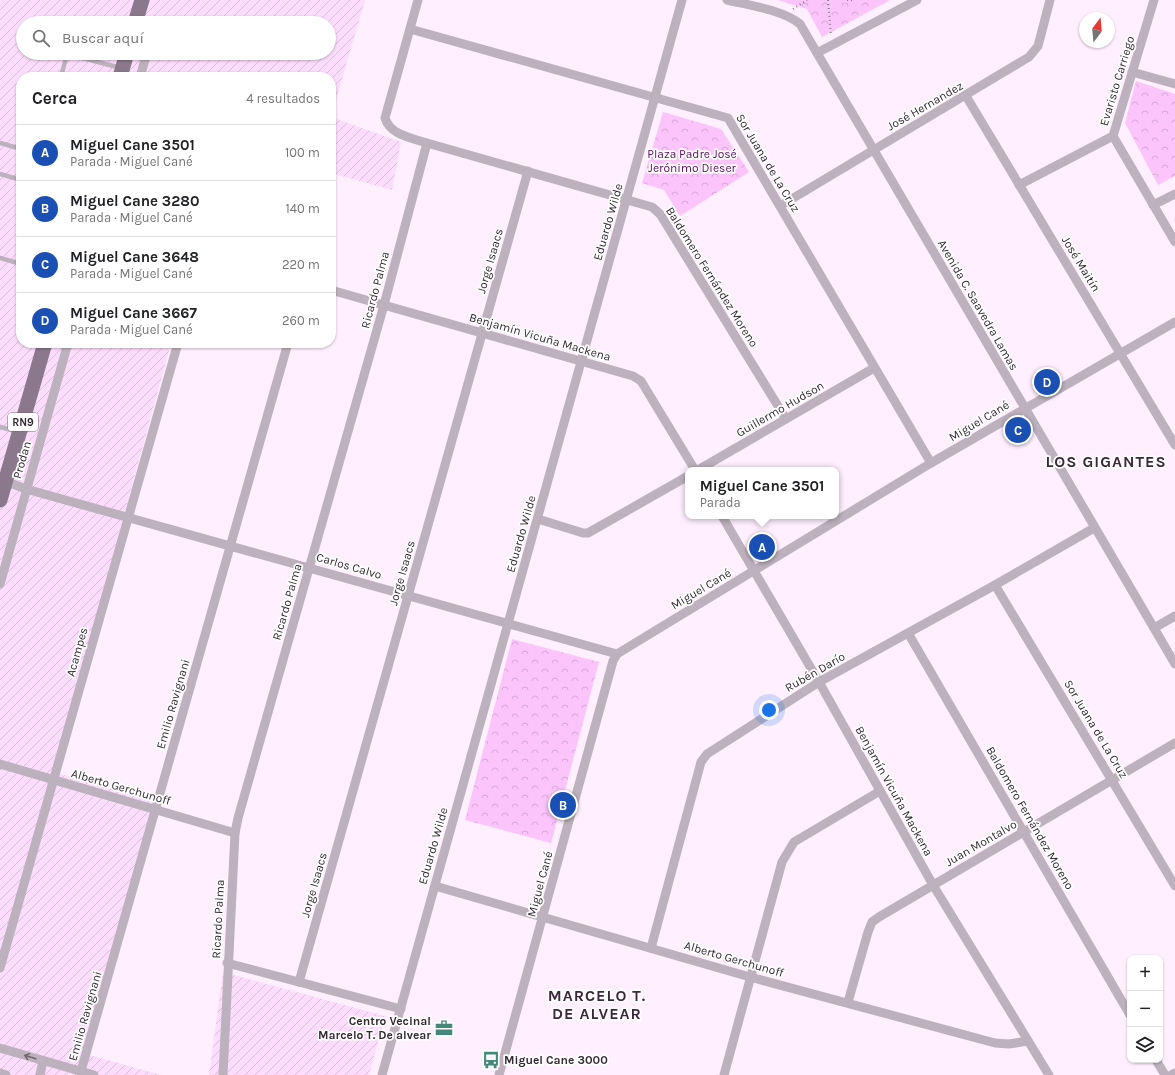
<!DOCTYPE html>
<html lang="es">
<head>
<meta charset="utf-8">
<style>
  :root { --surface:#fff; --page:#f2f2f2; --text:#202124; --muted:#757577; --line:#e0e0e0; --accent:#b45309 }
  body { margin:0; font-family:Karla,sans-serif; background:var(--page); color:var(--text) }
  .controls { position:absolute; right:12px; bottom:12px; display:grid; overflow:hidden; border-radius:8px; box-shadow:0 1px 3px #0004 }
  .controls button { width:36px; height:36px; display:grid; place-items:center; padding:0; border:0; border-bottom:1px solid var(--line); background:var(--surface); color:var(--text); font:20px sans-serif }
  .compass { position:absolute; left:1079px; top:12px; width:36px; height:36px; border-radius:50%; background:var(--surface); box-shadow:0 1px 3px #0004; rotate:16deg }
  .you { position:absolute; left:769px; top:710px; width:14px; height:14px; margin:-10px; border:3px solid #fff; border-radius:50%; background:#1a73e8; box-shadow:0 0 0 6px #1a73e833 }
  .badge { display:grid; place-items:center; width:26px; height:26px; border-radius:50%; background:var(--accent); color:#fff; font-size:13px; font-weight:700 }
  .pin { position:absolute; translate:-50% -50%; border:2px solid #fff; box-shadow:0 1px 4px #0006 }
  .popup { position:absolute; left:685px; top:467px; width:154px; height:52px; box-sizing:border-box; display:grid; place-content:center; border-radius:8px; background:var(--surface); filter:drop-shadow(0 1px 3px #0005); font-size:13px; white-space:nowrap; color:var(--muted) }
  .popup b { font-size:15px; color:var(--text) }
  .popup::after { content:''; position:absolute; left:50%; top:100%; margin-left:-8px; border:8px solid transparent; border-top-color:var(--surface) }
  .list { margin:0; padding:0; list-style:none }
  h2 { display:flex; justify-content:space-between; align-items:center; height:52px; margin:0; padding:0 16px; font-size:17px }
  h2 small { font-size:13px; font-weight:400; color:var(--muted) }
  .list li { display:grid; grid-template-columns:26px 1fr auto; gap:12px; align-items:center; box-sizing:border-box; height:56px; padding:0 16px; border-top:1px solid var(--line) }
  .list b { display:block; font-size:15px; white-space:nowrap }
  .list p { margin:0; font-size:13px; white-space:nowrap; color:var(--muted) }
  .list em { font-size:13px; font-style:normal; color:var(--muted) }
  .icon { flex:none; width:22px; height:22px; fill:none; stroke:currentColor; stroke-width:2; stroke-linecap:round; stroke-linejoin:round }
  .map { position:relative; flex:none; width:1175px; height:1075px; overflow:hidden }
  .search { position:absolute; background:var(--surface); box-shadow:0 1px 3px #0004; left:16px; top:16px; width:320px; height:44px; display:flex; align-items:center; gap:10px; box-sizing:border-box; padding:0 14px; border-radius:22px; color:var(--muted); font-size:15px }
  .panel { position:absolute; background:var(--surface); box-shadow:0 1px 3px #0004; left:16px; top:72px; width:320px; height:276px; border-radius:16px }
  .map>svg:first-child { display:block }
  .industrial { fill:url(#industrial-furrows); fill-rule:evenodd }
  .forest { fill:url(#forest-crowns) }
  .lines { fill:none; stroke-linecap:round; stroke-linejoin:round }
  .path { stroke:#8f828f; stroke-width:2; stroke-dasharray:1 3; stroke-linecap:butt }
  .service { stroke:#bcb1bc; stroke-width:4.5 }
  .minor { stroke:#bcb1bc; stroke-width:9 }
  .primary { stroke:#8b788c; stroke-width:15 }
  .oneway { stroke:#706670 }
  .labels { text-anchor:middle; dominant-baseline:central; stroke-width:3.5; stroke-linejoin:round; paint-order:stroke }
  .shield { fill:#fff; stroke:#706870; stroke-width:1 }
  .shield-label { font-size:11px; font-weight:bold; fill:#322832 }
  .street-label { font-size:12px; fill:#322832; stroke:#fff }
  .park-label { font-size:12px; fill:#5d0961; stroke:#fff }
  .poi-label { font-size:12px; font-weight:bold; fill:#322832; stroke:#fff; text-anchor:end }
  .district-label { font-size:16px; font-weight:bold; letter-spacing:1px; fill:#3b283b; stroke:#fff }
</style>
</head>
<body>
<div class="map">
<svg width="1175" height="1075" viewBox="0 0 1175 1075">
  <defs>
    <pattern id="industrial-furrows" width="10" height="10" patternUnits="userSpaceOnUse"><rect width="10" height="10" fill="#fdddfd"/><path d="M-1 1l2-2M0 10L10 0M9 11l2-2" fill="none" stroke="#d9bed9"/></pattern>
    <pattern id="forest-crowns" width="20" height="18" patternUnits="userSpaceOnUse"><rect width="20" height="18" fill="#fbc5fc"/><path d="M2 6a3 3 0 1 1 6 0M12 15a3 3 0 1 1 6 0" fill="none" stroke="#d8a9d8"/></pattern>
  </defs>
  <rect width="100%" height="100%" fill="#ffefff"/>
  <!-- industrial -->
  <g class="industrial">
    <path d="M 0,0 L 365,0 L 331,117 L 401,142 L 392,190 L 331,173 L 331,77 L 21,77 L 21,343 L 171,343 L 54,772 L 153,802 L 82,1053 L 161,1075 L 0,1075 ZM 23,23 L 329,23 L 329,53 L 23,53 Z"/>
    <path d="M 223,972 L 385,1016 L 369,1075 L 209,1075 Z"/>
  </g>
  <!-- forest -->
  <g class="forest">
    <path d="M 778,0 L 890,0 L 822,37 L 807,9 Z"/>
    <path d="M 1136,81 L 1175,94 L 1175,176 L 1158,185 L 1125,123 Z"/>
    <path d="M 663,112 L 721,129 L 749,172 L 680,216 L 664,190 L 642,183 Z"/>
    <path d="M 512,639 L 599,662 L 551,843 L 465,820 Z"/>
  </g>
  <g class="lines">
    <!-- path -->
    <g class="path">
      <path d="M 828,0 L 831,35"/>
      <path d="M 847,0 L 854,0"/>
      <path d="M 793,9 L 807,0"/>
    </g>
    <!-- service -->
    <g class="service">
      <path d="M 61,77 L 67,54 L 121,68"/>
      <path d="M 0,143 L 21,149"/>
      <path d="M 0,174 L 21,180"/>
      <path d="M 0,258 L 21,264"/>
      <path d="M 0,427 L 18,432"/>
    </g>
    <!-- minor -->
    <g class="minor">
      <path d="M 418,0 L 385,118 C 390,135 412,138 427,143 L 652,207 L 660,214 L 786,419"/>
      <path d="M 727,0 C 748,5 783,10 800,24 L 1175,664"/>
      <path d="M 410,29 L 728,118 L 931,463"/>
      <path d="M 817,53 L 917,0"/>
      <path d="M 1132,72 L 1175,84"/>
      <path d="M 140,77 L 147,53"/>
      <path d="M 966,96 L 1175,445"/>
      <path d="M 1113,136 L 1175,242"/>
      <path d="M 1019,185 L 1113,136 L 1154,0"/>
      <path d="M 1153,205 L 1175,194"/>
      <path d="M 780,206 L 1029,57 L 1038,46 L 1050,0"/>
      <path d="M 331,290 L 633,376 L 641,381 L 695,470"/>
      <path d="M 698,470 L 874,368"/>
      <path d="M 5,481 L 26,489 L 617,654"/>
      <path d="M 722,516 L 819,682 L 933,885 L 1049,1075"/>
      <path d="M 538,519 L 583,533 L 588,533 L 688,476"/>
      <path d="M 0,584 L 68,343"/>
      <path d="M 995,585 L 1175,886"/>
      <path d="M 1154,628 L 1175,616"/>
      <path d="M 908,633 L 1130,1015"/>
      <path d="M 0,764 L 235,833"/>
      <path d="M 435,886 L 750,977 L 995,1043 L 1009,1044 L 1028,1041"/>
      <path d="M 651,948 L 701,762 L 707,754 L 819,682 L 995,585 L 1094,528"/>
      <path d="M 227,963 L 401,1009"/>
      <path d="M 0,968 L 178,343"/>
      <path d="M 299,982 L 528,171"/>
      <path d="M 848,1002 L 868,932 L 872,922 L 879,917 L 1175,743"/>
      <path d="M 0,1048 L 94,1075"/>
      <path d="M 1156,1060 L 1165,1075"/>
      <path d="M 81,1071 L 288,343"/>
      <path d="M 0,1073 L 6,1075"/>
      <path d="M 40,1075 L 43,1061"/>
      <path d="M 223,1075 L 235,833 L 238,818 L 384,305 L 427,143"/>
      <path d="M 382,1075 L 682,0"/>
      <path d="M 499,1075 L 613,661 L 617,654 L 931,463 L 1175,322"/>
      <path d="M 724,1075 L 782,862 L 794,842 L 880,791"/>
      <path d="M 1171,1075 L 1175,1073"/>
    </g>
    <!-- primary -->
    <g class="primary">
      <path d="M 135,23 L 142,0"/>
      <path d="M 120,77 L 127,53"/>
      <path d="M 0,500 L 45,343"/>
    </g>
  </g>
  <!-- one-way arrows -->
  <defs><path id="oneway-shaft" d="M-6 0H5M1.5-3L5.5 0L1.5 3" fill="none" stroke-width="1.6" stroke-linecap="round" stroke-linejoin="round"/></defs>
  <use class="oneway" href="#oneway-shaft" transform="translate(30 1057) rotate(-163)"/>
  <!-- icons -->
  <defs>
    <g id="office-bare" transform="scale(1.38)"><path d="M-6-3h4V-5.5h4V-3h4V5H-6ZM-1-4.5V-3h2v-1.5ZM-6 0V1H6V0Z" fill="#44887b" stroke="#fff" stroke-width="2.5" paint-order="stroke"/></g>
    <g id="bus-bare" transform="scale(1.38)"><path d="M-5-6H5V4H4V6H2V4H-2V6H-4V4H-5ZM-3.5-4V0h7V-4ZM-3.5 1.2v1.5H-2V1.2ZM2 1.2v1.5H3.5V1.2Z" fill="#44887b" stroke="#fff" stroke-width="2.5" paint-order="stroke"/></g>
  </defs>
  <g fill-rule="evenodd">
    <use href="#office-bare" x="444" y="1028"/>
    <use href="#bus-bare" x="491" y="1060"/>
  </g>
  <g class="labels">
    <!-- shield labels -->
    <rect class="shield" x="8" y="413" width="30" height="18" rx="3"/>
    <g class="shield-label">
      <text x="23" y="422">RN9</text>
    </g>
    <!-- street labels -->
    <g class="street-label">
      <text transform="translate(1117 81) rotate(-73)">Evaristo Carriego</text>
      <text transform="translate(925 106) rotate(-30)">José Hernandez</text>
      <text transform="translate(768 163) rotate(59)">Sor Juana de La Cruz</text>
      <text transform="translate(608 222) rotate(-74)">Eduardo Wilde</text>
      <text transform="translate(490 261) rotate(-74)">Jorge Isaacs</text>
      <text transform="translate(1081 264) rotate(59)">José Maitín</text>
      <text transform="translate(712 277) rotate(58)">Baldomero Fernández Moreno</text>
      <text transform="translate(375 290) rotate(-75)">Ricardo Palma</text>
      <text transform="translate(978 305) rotate(60)">Avenida C. Saavedra Lamas</text>
      <text transform="translate(540 337) rotate(16)">Benjamín Vicuña Mackena</text>
      <text transform="translate(780 409) rotate(-30)">Guillermo Hudson</text>
      <text transform="translate(979 421) rotate(-31)">Miguel Cané</text>
      <text transform="translate(22 460) rotate(-74)">Prodan</text>
      <text transform="translate(521 534) rotate(-74)">Eduardo Wilde</text>
      <text transform="translate(349 566) rotate(16)">Carlos Calvo</text>
      <text transform="translate(402 573) rotate(-74)">Jorge Isaacs</text>
      <text transform="translate(701 589) rotate(-31)">Miguel Cané</text>
      <text transform="translate(287 602) rotate(-74)">Ricardo Palma</text>
      <text transform="translate(77 652) rotate(-74)">Acampes</text>
      <text transform="translate(815 672) rotate(-30)">Rubén Darío</text>
      <text transform="translate(173 704) rotate(-74)">Emilio Ravignani</text>
      <text transform="translate(1096 729) rotate(59)">Sor Juana de La Cruz</text>
      <text transform="translate(121 787) rotate(16)">Alberto Gerchunoff</text>
      <text transform="translate(894 791) rotate(61)">Benjamín Vicuña Mackena</text>
      <text transform="translate(1030 818) rotate(60)">Baldomero Fernández Moreno</text>
      <text transform="translate(981 843) rotate(-30)">Juan Montalvo</text>
      <text transform="translate(433 846) rotate(-74)">Eduardo Wilde</text>
      <text transform="translate(540 884) rotate(-75)">Miguel Cané</text>
      <text transform="translate(314 885) rotate(-74)">Jorge Isaacs</text>
      <text transform="translate(218 919) rotate(-87)">Ricardo Palma</text>
      <text transform="translate(734 959) rotate(16)">Alberto Gerchunoff</text>
      <text transform="translate(85 1016) rotate(-74)">Emilio Ravignani</text>
    </g>
    <!-- park labels -->
    <g class="park-label">
      <text x="692" y="154">Plaza Padre José<tspan x="692" dy="14">Jerónimo Dieser</tspan></text>
    </g>
    <!-- poi labels -->
    <g class="poi-label">
      <text x="431" y="1021">Centro Vecinal<tspan x="431" dy="14">Marcelo T. De alvear</tspan></text>
      <text x="504" y="1060" text-anchor="start">Miguel Cane 3000</text>
    </g>
    <!-- district labels -->
    <g class="district-label">
      <text x="1106" y="461">LOS GIGANTES</text>
      <text x="597" y="995">MARCELO T.<tspan x="597" dy="18">DE ALVEAR</tspan></text>
    </g>
  </g>
</svg>
<div class="controls">
<button>+</button>
<button>−</button>
<button><svg class="icon" aria-label="layers" viewBox="0 0 24 24"><path d="M12 4l9 5-9 5-9-5zM3 14l9 5 9-5"/></svg></button>
</div>
<svg class="compass" viewBox="-18 -18 36 36"><path d="M0-13l5 13h-10z" fill="#e53935"/><path d="M0 13l5-13h-10z" fill="#757577"/></svg>
<div class="you"></div>
<div class="pin badge" style="left:762px;top:547px;background:#1a4fb4">A</div>
<div class="popup"><b>Miguel Cane 3501</b>Parada</div>
<div class="pin badge" style="left:563px;top:805px;background:#1a4fb4">B</div>
<div class="pin badge" style="left:1018px;top:430px;background:#1a4fb4">C</div>
<div class="pin badge" style="left:1047px;top:382px;background:#1a4fb4">D</div>
<div class="search"><svg class="icon" aria-label="search" viewBox="0 0 24 24"><circle cx="10" cy="10" r="6"/><path d="M15 15l6 6"/></svg>Buscar aquí</div>
<section class="panel">
<h2>Cerca<small>4 resultados</small></h2>
<ul class="list">
<li><span class="badge" style="background:#1a4fb4">A</span><div><b>Miguel Cane 3501</b><p>Parada · Miguel Cané</p></div><em>100 m</em></li>
<li><span class="badge" style="background:#1a4fb4">B</span><div><b>Miguel Cane 3280</b><p>Parada · Miguel Cané</p></div><em>140 m</em></li>
<li><span class="badge" style="background:#1a4fb4">C</span><div><b>Miguel Cane 3648</b><p>Parada · Miguel Cané</p></div><em>220 m</em></li>
<li><span class="badge" style="background:#1a4fb4">D</span><div><b>Miguel Cane 3667</b><p>Parada · Miguel Cané</p></div><em>260 m</em></li>
</ul>
</section>
</div>
</body>
</html>
